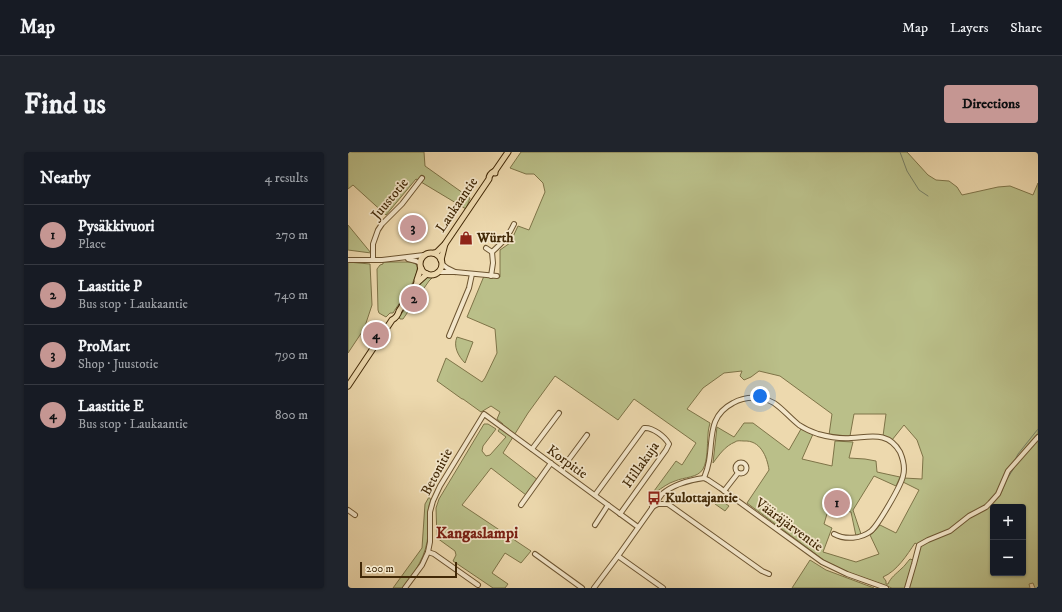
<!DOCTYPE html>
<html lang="en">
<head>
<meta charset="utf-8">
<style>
  :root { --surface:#171b24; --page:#20242c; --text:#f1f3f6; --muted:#9ea1a6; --line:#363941; --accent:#c59692 }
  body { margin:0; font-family:"IM FELL DW Pica",serif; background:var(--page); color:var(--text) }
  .controls { position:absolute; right:12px; bottom:12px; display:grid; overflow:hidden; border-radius:4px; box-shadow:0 1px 3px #0004 }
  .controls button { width:36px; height:36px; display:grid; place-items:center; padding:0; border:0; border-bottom:1px solid var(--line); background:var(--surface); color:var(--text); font:20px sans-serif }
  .scale { position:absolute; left:12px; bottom:10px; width:97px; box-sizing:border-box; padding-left:4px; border:2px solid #422907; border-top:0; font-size:11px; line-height:14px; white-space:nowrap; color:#422907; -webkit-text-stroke:3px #f3e6ca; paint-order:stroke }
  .you { position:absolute; left:412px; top:244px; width:14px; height:14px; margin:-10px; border:3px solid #fff; border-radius:50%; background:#1a73e8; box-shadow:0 0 0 6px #1a73e833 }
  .badge { display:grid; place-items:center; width:26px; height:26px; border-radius:50%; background:var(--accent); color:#111; font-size:13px; font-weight:700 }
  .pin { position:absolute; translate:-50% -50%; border:2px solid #fff; box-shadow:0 1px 4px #0006 }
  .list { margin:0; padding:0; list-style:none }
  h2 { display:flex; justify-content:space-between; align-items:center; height:52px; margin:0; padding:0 16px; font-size:17px }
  h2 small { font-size:13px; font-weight:400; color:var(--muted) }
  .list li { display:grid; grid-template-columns:26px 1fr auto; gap:12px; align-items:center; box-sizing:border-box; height:60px; padding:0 16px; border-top:1px solid var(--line) }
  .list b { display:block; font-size:15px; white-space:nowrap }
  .list p { margin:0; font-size:13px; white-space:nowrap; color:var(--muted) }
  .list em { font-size:13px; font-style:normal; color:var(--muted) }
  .map { position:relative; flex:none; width:690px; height:436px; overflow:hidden; border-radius:4px }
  header { display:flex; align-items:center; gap:24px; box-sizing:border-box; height:56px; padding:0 20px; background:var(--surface); border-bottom:1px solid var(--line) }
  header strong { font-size:19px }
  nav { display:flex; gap:22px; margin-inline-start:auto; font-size:14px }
  .intro { display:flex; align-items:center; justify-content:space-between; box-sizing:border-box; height:96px; padding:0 24px }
  h1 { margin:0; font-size:28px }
  .button { padding:10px 18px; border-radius:4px; background:var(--accent); color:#111; font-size:14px; font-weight:700 }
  main { display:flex; gap:24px; padding:0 24px }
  aside { flex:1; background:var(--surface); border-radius:4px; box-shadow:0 1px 3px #0004 }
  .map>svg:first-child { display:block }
  .green { fill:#babf89; stroke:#7e7448; fill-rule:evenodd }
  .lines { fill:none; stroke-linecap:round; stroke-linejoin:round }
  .stream { stroke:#778067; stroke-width:1 }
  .minor-casing { stroke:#6d5531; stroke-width:6 }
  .major-casing { stroke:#422907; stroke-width:7 }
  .minor { stroke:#f3e6ca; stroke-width:4 }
  .major { stroke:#edd9ae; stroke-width:5 }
  .labels { text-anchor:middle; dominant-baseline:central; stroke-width:3.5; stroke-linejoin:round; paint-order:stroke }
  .street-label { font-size:14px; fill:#422907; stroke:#f3e6ca }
  .poi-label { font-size:14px; font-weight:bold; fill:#422907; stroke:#f3e6ca; text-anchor:start }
  .quarter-label { font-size:16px; font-weight:bold; fill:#7a1f14; stroke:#f3e6ca }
</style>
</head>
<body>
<header>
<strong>Map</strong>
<nav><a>Map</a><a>Layers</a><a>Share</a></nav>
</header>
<div class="intro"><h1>Find us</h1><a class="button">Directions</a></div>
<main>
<aside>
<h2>Nearby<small>4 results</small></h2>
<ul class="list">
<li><span class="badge">1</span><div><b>Pysäkkivuori</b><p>Place</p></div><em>270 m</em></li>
<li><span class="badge">2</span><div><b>Laastitie P</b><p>Bus stop · Laukaantie</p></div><em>740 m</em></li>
<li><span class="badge">3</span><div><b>ProMart</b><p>Shop · Juustotie</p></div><em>790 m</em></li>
<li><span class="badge">4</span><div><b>Laastitie E</b><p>Bus stop · Laukaantie</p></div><em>800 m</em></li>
</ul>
</aside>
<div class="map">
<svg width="690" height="436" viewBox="0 0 690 436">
  <rect width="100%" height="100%" fill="#edd9ae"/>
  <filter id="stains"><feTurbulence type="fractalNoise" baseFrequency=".005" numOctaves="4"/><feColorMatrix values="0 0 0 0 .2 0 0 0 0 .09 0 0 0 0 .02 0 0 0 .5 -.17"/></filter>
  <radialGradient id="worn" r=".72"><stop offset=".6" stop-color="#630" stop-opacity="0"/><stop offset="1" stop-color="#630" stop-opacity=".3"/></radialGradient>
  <!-- green -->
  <g class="green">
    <path d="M 0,0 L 76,0 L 77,14 L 122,46 L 118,57 L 68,27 L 38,63 L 5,33 L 0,37 Z"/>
    <path d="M 173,0 L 559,0 L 580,23 L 588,28 L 601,29 L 609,35 L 614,43 L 650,35 L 662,34 L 685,43 L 690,31 L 690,436 L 687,436 L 685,431 L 681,432 L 682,436 L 560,436 L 568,412 L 572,396 L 570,393 L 567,391 C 559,403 549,419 535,425 L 538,429 L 538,432 L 540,432 C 543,425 548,422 553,417 C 557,414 559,410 562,407 L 565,408 L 557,436 L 544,436 L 502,421 L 477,409 L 399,351 L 421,318 C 419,304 412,288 396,289 C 393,289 389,288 387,290 C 377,294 371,303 365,311 L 369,275 L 386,285 L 396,271 L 405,271 L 441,298 L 453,277 L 465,282 L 454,307 L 484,314 L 487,289 L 505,290 L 501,306 L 517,307 L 528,309 L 529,320 L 552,325 L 548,334 L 526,324 L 505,358 L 513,382 L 508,384 L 503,360 L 481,355 L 476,372 L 484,376 L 475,400 L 508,410 L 531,402 L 522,383 L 525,381 L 532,373 L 548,381 L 571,338 L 555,330 L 556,326 L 574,327 L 575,305 L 569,288 L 556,273 L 544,288 L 535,284 L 538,262 L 506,262 L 502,284 L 481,283 L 484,262 L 432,224 L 411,219 L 403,225 L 396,228 L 392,224 L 394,219 L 376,221 L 355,236 L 339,257 L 362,271 C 361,275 360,279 360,283 C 359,293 360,308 355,317 C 350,326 336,325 327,329 C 320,331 314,336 308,340 L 306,339 L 328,309 L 334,313 L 348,291 L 286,247 L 270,268 L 207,224 L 180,261 L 155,301 L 190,328 L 178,343 L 143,316 L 114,353 L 183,399 L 173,411 L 157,401 L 144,421 L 160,432 L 157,436 L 145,436 L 105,409 L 108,403 L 107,399 L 89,386 L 88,356 L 91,347 L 136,272 L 140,272 L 148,277 L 135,294 L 134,299 L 138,304 L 142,303 L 158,285 L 150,279 L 155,272 L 149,267 L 152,260 L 143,254 L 133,260 L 115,247 L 114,247 L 89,229 L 98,206 L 134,230 L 137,226 L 149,201 L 147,177 L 119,165 L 136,124 L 152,125 L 152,98 L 162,91 L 170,74 L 181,78 L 197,40 L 195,31 L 186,22 L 178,22 L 162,16 ZM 645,355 L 675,355 L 675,421 L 645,421 Z"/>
    <path d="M 0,73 L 23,101 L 0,98 Z"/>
    <path d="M 0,110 L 22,112 L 24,153 L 16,177 L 0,201 Z"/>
    <path d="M 35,110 L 64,110 L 69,113 C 72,126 52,149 45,161 L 42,161 L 38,165 L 31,161 L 30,158 L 29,117 L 32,113 L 35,112 Z"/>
    <path d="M 84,124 L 84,126 L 81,129 L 69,146 L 67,145 L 69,142 L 67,141 C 71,133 74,124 84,124 Z"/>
    <path d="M 67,147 L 68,148 L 55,167 L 52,167 L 51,165 L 60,153 L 62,153 Z"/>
    <path d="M 109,185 L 125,190 L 117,211 C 110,204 105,194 109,185 Z"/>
    <path d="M 81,345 L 83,348 C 78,358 81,371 80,382 C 79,403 67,420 55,436 L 45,436 L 74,396 L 77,352 Z"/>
    <path d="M 371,347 L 381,354 L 377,359 L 367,352 Z"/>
    <path d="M 462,408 L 478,418 L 526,436 L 444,436 Z"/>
  </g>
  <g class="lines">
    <!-- stream -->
    <g class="stream">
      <path d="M 552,0 L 559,19 L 571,38 L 580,44"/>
      <path d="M 666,310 L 670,302 L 690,277"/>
      <path d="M 653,341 L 659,327 L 666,316"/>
    </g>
    <!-- minor casing -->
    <g class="minor-casing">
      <g id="minor">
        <path d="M 138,96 L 144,100 L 145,111 L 143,124"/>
        <path d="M 144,100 C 154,91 160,85 166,72"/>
        <path d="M 60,107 L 68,109 L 72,111"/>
        <path d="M 0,108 L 34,108 L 76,103"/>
        <path d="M 25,108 L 25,92 L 30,78 L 34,72 L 54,52 L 74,26"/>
        <path d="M 94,112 L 99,116 L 107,120"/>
        <path d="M 90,120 L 107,120 L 149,124"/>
        <path d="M 101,184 L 121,136 L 124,122"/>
        <path d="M 184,297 L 211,261"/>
        <circle cx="393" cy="316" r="5.5"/>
        <path d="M 213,318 L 239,283"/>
        <path d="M 356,326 C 358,321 360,315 361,309 C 365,286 360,264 385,251 C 397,244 414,244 426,251 C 435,257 442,266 451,273 C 457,277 464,280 470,282 C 481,285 492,287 503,286 C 523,285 540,279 552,300 C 555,307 557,317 555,324 C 553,334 530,373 523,379 C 513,387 497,388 486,382"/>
        <path d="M 376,339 L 390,321"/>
        <path d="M 247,343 L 296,276 C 305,275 317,285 321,292 L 318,298 L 272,362"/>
        <path d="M 173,353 L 203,311"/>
        <path d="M 304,355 L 310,352 L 320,352 L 414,419 L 421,422"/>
        <path d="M 0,358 L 7,363"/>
        <path d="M 247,373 L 260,353"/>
        <path d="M 80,400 L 86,402 L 130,433"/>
        <path d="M 187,402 L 234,436"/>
        <path d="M 270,404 L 315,436"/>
        <path d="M 57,436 L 74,413 L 80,400 L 82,390 L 82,360 L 85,349 L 92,334 L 136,262 L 290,375"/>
        <path d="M 246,436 L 270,404 L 314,342 C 325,333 341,328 356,326 L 360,328 L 372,336 L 474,410 L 499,422 L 538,436"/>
        <path d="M 559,436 L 566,412 L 571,393 L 580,388 L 602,379 L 621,364 L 638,355 L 642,351 L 650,342 L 660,319 L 690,285"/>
      </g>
    </g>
    <!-- major casing -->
    <g class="major-casing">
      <g id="major">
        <path d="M 147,21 L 147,19 L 160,0"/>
        <path d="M 86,101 L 89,100 L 97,92 L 141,27 C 141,23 143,21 147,19"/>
        <circle cx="83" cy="112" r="11"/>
        <path d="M 93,108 L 97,92"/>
        <path d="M 69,131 L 69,128 L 73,116"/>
        <path d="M 0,234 L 44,168 C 48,166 50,163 51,159 L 69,131 L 79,122"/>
      </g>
    </g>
    <!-- minor -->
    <use href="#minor" class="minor"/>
    <!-- major -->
    <use href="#major" class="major"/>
  </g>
  <!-- icons -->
  <defs>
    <g id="shop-bare" transform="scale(1.08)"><path d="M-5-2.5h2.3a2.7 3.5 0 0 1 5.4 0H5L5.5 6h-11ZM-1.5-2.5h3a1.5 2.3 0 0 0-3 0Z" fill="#8f2418" stroke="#f3e6ca" stroke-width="2.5" paint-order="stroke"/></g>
    <g id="bus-bare" transform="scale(1.08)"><path d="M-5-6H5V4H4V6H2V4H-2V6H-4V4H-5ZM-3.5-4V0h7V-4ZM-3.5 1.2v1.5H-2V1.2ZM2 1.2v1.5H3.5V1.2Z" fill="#8f2418" stroke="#f3e6ca" stroke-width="2.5" paint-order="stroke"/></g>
  </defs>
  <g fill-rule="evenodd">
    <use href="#shop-bare" x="118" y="86"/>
    <use href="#bus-bare" x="306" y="346"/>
  </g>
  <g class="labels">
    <!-- street labels -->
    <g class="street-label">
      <text transform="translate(42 47) rotate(-50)">Juustotie</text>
      <text transform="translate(109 53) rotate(-56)">Laukaantie</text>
      <text transform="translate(219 310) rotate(36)">Korpitie</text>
      <text transform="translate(293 313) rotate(-55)">Hillakuja</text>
      <text transform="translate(89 320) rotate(-62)">Betonitie</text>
      <text transform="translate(441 373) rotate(36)">Vääräjärventie</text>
    </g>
    <!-- poi labels -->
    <g class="poi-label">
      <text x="129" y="86">Würth</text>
      <text x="317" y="346">Kulottajantie</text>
    </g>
    <!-- quarter labels -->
    <g class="quarter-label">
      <text x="129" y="381">Kangaslampi</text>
    </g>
  </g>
  <rect width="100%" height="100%" filter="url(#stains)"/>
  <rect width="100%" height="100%" fill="url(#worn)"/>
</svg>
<div class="controls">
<button>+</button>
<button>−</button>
</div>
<div class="scale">200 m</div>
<div class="you"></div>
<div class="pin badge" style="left:489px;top:351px">1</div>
<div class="pin badge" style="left:66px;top:147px">2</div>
<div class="pin badge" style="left:65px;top:76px">3</div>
<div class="pin badge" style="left:28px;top:183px">4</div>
</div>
</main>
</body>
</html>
